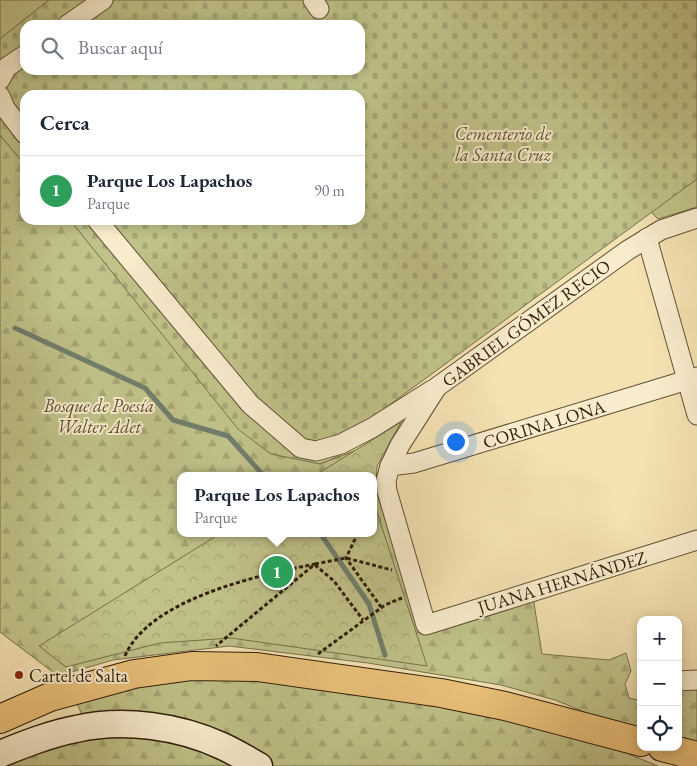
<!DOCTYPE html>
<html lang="es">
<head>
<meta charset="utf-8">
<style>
  :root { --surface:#fff; --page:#f6f6f7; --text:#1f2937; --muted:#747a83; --line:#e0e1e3; --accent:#b45309 }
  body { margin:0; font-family:"EB Garamond",serif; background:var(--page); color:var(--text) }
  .controls { position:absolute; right:15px; bottom:15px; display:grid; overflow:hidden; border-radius:10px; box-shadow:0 2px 12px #0003 }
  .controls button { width:45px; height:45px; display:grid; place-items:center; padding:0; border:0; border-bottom:1px solid var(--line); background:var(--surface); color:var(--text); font:25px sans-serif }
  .you { position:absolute; left:455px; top:441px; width:18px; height:18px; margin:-12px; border:4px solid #fff; border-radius:50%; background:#1a73e8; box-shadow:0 0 0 8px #1a73e833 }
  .badge { display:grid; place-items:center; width:32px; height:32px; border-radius:50%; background:var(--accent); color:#fff; font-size:16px; font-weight:700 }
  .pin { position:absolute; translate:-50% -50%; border:2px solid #fff; box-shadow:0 1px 5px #0006 }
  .popup { position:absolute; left:177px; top:472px; width:200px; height:65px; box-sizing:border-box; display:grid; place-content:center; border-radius:10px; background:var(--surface); filter:drop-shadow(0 1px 4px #0005); font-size:16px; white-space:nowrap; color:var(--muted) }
  .popup b { font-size:19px; color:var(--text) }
  .popup::after { content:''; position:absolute; left:50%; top:100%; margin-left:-10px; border:10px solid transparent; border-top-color:var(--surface) }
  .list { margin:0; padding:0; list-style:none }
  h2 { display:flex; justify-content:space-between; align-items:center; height:65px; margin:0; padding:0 20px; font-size:21px }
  h2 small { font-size:16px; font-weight:400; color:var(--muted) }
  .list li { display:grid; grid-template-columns:32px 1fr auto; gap:15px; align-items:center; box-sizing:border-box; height:70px; padding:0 20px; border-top:1px solid var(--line) }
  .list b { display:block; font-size:19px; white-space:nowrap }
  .list p { margin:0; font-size:16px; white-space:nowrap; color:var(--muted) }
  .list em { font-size:16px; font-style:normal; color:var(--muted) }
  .icon { flex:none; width:28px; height:28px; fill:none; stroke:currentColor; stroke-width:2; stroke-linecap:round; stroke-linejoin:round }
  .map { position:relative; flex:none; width:697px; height:766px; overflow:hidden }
  .search { position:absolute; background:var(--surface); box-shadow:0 2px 12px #0003; left:20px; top:20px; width:345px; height:55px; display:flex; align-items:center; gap:12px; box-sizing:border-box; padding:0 18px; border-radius:15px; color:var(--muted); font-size:19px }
  .panel { position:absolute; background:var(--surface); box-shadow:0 2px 12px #0003; left:20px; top:90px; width:345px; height:135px; border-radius:15px }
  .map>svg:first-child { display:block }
  .green { fill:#c0c289; stroke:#78704a }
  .forest { fill:url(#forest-firs); stroke:#78704a }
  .cemetery { fill:url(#cemetery-stones); stroke:#78704a; fill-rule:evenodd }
  .park { fill:url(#park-crowns); stroke:#78704a }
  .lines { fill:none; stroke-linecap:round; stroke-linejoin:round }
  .stream { stroke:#717e6c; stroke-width:5 }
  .street-casing { stroke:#625034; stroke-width:21 }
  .secondary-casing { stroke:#311f0a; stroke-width:29 }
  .highway-casing { stroke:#311f0a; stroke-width:30 }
  .path { stroke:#311f0a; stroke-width:3; stroke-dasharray:4 2.5; stroke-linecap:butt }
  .street { stroke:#f8eccd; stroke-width:19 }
  .secondary { stroke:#f8eccd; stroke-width:26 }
  .highway { stroke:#eac179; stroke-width:28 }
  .poi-dot { fill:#8f2418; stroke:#f8eccd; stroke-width:2 }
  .labels { text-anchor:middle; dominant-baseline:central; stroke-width:4; stroke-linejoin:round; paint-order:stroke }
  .park-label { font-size:18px; font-style:italic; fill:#5c5030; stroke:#f8eccd }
  .street-label { font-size:18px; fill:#311f0a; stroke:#f8eccd }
  .poi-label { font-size:18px; fill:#311f0a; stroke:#f8eccd; text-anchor:start }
</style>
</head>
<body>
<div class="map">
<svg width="697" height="766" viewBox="0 0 697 766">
  <defs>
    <pattern id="forest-firs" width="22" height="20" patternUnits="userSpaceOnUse" patternTransform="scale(1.25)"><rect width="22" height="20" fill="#c0c289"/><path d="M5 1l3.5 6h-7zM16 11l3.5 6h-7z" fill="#a5a675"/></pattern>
    <pattern id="cemetery-stones" width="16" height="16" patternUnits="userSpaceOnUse" patternTransform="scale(1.25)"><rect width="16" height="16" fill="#c0c289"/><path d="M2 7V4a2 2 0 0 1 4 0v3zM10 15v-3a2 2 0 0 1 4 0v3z" fill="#a5a675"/></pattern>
    <pattern id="park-crowns" width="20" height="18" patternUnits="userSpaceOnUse" patternTransform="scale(1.25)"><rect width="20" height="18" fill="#c0c289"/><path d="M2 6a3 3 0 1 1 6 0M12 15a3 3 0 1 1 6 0" fill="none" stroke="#a5a675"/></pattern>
  </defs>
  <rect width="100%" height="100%" fill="#f4e2b2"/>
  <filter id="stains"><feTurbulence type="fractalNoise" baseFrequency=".004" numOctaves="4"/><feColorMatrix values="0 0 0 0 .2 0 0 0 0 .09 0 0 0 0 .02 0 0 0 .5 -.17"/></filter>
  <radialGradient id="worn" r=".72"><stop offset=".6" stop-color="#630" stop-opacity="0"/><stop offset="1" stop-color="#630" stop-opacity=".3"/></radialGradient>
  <!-- green -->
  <g class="green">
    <path d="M 0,0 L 49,0 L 0,39 Z"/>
    <path d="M 697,179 L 697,207 L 658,219 L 650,211 Z"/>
  </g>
  <!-- forest -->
  <g class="forest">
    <path d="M 0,135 L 25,165 L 25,220 L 70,220 L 84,237 L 320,464 L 362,448 L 371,476 L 181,476 L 181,533 L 373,533 L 373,482 L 424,630 L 533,597 L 542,654 L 609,660 L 626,653 L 631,671 L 625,684 L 629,698 L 641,701 L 641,735 L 555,700 L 501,685 L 368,663 L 229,646 L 113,660 L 58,676 L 0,632 Z"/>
    <path d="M 224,676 L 501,713 L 614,748 L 658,766 L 0,766 L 86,724 L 76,701 L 132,688 Z"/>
    <path d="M 697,687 L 697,748 L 678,746 L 678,688 Z"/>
  </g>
  <!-- cemetery -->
  <path class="cemetery" d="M 49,0 L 697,0 L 697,179 L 350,434 L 340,456 L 320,464 L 271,454 L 239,430 L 70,220 L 360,220 L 360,95 L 25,95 L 25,165 L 0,135 L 0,39 ZM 25,25 L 360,25 L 360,70 L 25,70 Z"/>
  <!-- park -->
  <path class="park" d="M 401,422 L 377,466 L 375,506 L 427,666 L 231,638 L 160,643 L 66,667 L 39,646 L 221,533 L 373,533 L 373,476 L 314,476 Z"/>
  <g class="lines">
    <!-- stream -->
    <g class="stream">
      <path d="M 15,328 L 145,388 L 173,420 L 228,436 L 264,476"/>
      <path d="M 320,533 L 369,604 L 385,655"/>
    </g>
    <!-- street casing -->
    <g class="street-casing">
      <g id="street">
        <path d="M 313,0 L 319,9"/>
        <path d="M 67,25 L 103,0"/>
        <path d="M 0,80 L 7,67 L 25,55"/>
        <path d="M 0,96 L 5,108 L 25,134"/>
        <path d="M 697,218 L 661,230 L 628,250 L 437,387 L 400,445 L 390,466 L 386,481 L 387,491 L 426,625 L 697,540"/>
        <path d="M 97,220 L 250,404 L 301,448 L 316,451 L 341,444 L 372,428 L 432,390"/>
        <path d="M 647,238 L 697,415"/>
        <path d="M 390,466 L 414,463 L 697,377"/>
        <path d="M 678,681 L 697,680"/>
      </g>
    </g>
    <!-- secondary casing -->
    <g class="secondary-casing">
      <path id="secondary" d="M 0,754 C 25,744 50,734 76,729 C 123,718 179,726 222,746 C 235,752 247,759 259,766"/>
    </g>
    <!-- highway casing -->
    <g class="highway-casing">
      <g id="highway">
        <path d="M 0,719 L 50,697 L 134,674 L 192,666 L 257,667 L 441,693 L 505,706 L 641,742"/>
        <path d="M 662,747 L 697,756"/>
      </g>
    </g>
    <!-- path -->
    <g class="path">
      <path d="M 358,533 L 346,558 L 381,607"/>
      <path d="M 315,564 L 346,558 L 392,570"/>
      <path d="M 315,565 L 334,581 L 363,620"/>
      <path d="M 318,654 L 385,605 L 402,598"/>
      <path d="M 125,656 C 149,599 259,575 315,564 L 216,646"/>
    </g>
    <!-- street -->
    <use href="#street" class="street"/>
    <!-- secondary -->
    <use href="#secondary" class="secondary"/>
    <!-- highway -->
    <use href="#highway" class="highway"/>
  </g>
  <!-- markers -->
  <circle class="poi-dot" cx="19" cy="675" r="5"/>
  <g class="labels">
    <!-- park labels -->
    <g class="park-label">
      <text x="503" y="133">Cementerio de<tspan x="503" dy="21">la Santa Cruz</tspan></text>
      <text x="99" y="405">Bosque de Poesía<tspan x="99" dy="21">Walter Adet</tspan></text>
    </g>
    <!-- street labels -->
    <g class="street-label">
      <text transform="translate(526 323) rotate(-36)">GABRIEL GÓMEZ RECIO</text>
      <text transform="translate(544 424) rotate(-17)">CORINA LONA</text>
      <text transform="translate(562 582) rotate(-17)">JUANA HERNÁNDEZ</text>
    </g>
    <!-- poi labels -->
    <g class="poi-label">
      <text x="29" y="675">Cartel de Salta</text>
    </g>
  </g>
  <rect width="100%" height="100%" filter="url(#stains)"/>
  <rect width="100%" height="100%" fill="url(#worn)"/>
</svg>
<div class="controls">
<button>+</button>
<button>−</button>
<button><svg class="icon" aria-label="locate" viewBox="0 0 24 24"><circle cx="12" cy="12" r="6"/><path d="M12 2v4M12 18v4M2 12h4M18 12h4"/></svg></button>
</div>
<div class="you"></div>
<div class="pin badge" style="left:277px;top:572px;background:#2e9e5b">1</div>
<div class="popup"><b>Parque Los Lapachos</b>Parque</div>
<div class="search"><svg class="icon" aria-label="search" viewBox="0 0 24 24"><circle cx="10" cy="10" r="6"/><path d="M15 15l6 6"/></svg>Buscar aquí</div>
<section class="panel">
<h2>Cerca<small></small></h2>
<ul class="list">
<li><span class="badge" style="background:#2e9e5b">1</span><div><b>Parque Los Lapachos</b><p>Parque</p></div><em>90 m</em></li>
</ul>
</section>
</div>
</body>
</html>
